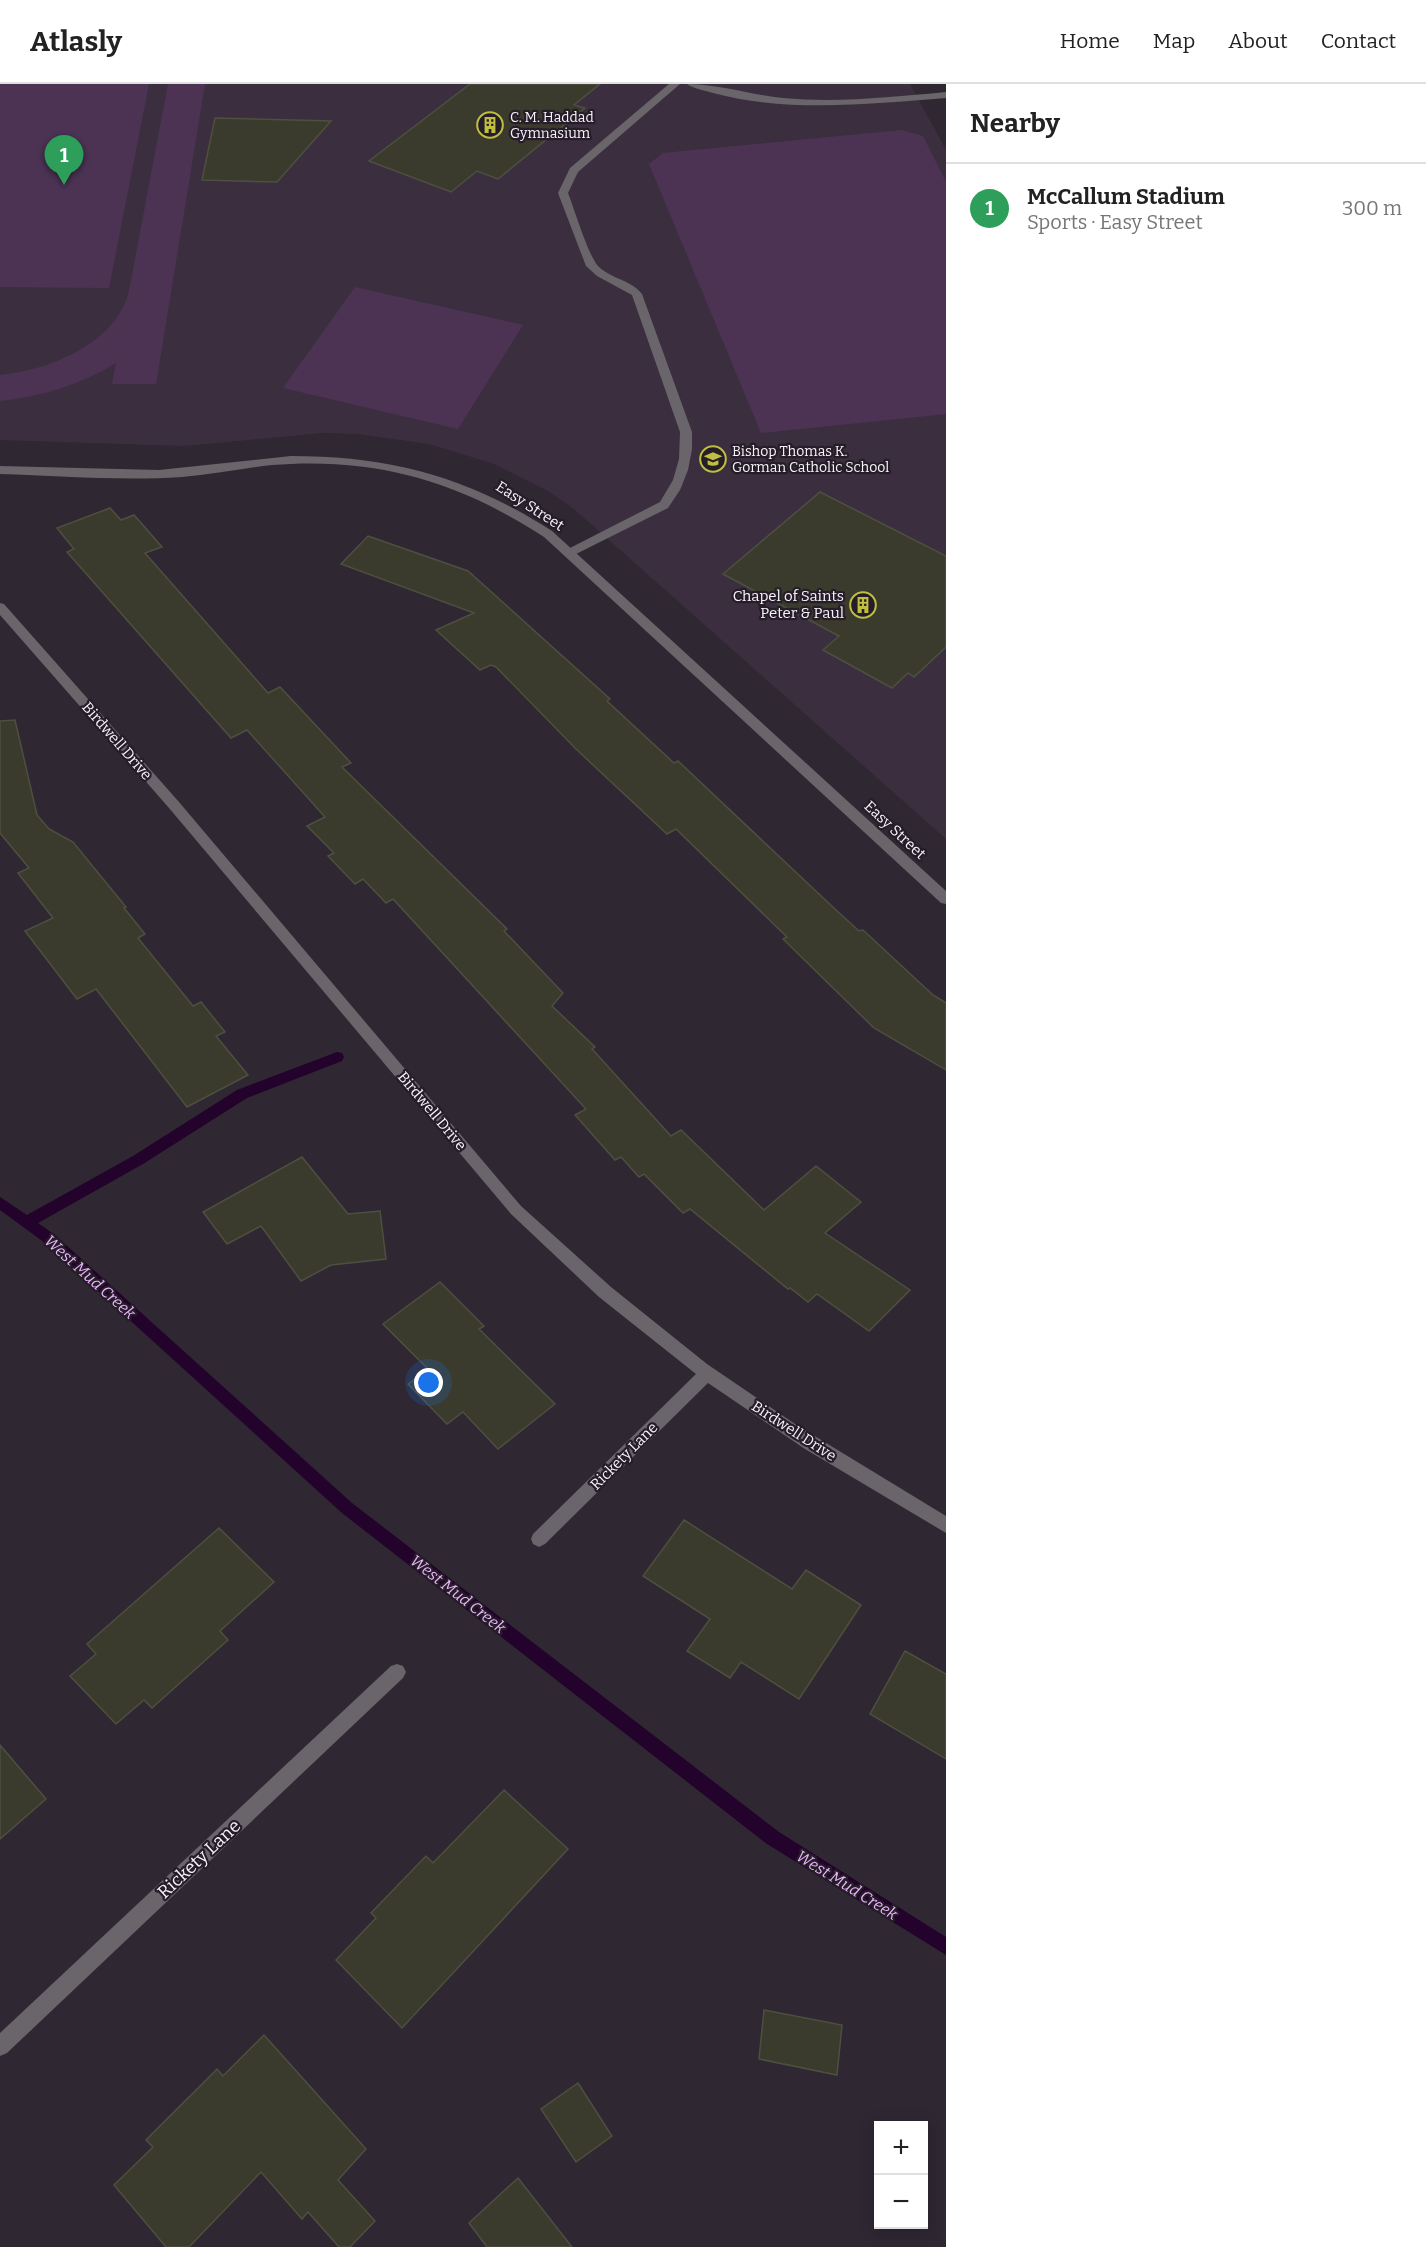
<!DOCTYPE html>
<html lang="en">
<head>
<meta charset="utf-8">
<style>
  :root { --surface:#fff; --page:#f2f2f2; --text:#222; --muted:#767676; --line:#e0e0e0; --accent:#111827 }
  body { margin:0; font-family:Bitter,serif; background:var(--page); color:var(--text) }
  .controls { position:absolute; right:18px; bottom:18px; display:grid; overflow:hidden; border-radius:0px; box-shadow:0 3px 15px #0003 }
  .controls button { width:54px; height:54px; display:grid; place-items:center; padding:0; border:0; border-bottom:2px solid var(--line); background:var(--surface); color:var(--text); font:30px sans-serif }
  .you { position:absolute; left:429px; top:1299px; width:21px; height:21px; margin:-15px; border:4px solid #fff; border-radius:50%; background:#1a73e8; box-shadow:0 0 0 9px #1a73e833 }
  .badge { display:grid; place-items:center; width:39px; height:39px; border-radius:50%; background:var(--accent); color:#fff; font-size:20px; font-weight:700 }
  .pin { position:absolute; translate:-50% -50px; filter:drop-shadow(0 2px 3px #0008) }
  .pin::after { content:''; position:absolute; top:32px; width:21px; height:18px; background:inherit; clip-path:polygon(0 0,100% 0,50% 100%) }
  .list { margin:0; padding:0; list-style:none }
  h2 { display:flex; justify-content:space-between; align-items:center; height:78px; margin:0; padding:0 24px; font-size:26px }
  h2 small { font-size:20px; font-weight:400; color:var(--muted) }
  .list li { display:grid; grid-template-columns:39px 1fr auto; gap:18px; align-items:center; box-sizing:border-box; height:90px; padding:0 24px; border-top:2px solid var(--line) }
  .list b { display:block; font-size:22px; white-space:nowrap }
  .list p { margin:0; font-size:20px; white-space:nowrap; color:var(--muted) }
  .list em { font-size:20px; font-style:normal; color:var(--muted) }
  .map { position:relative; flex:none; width:946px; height:2163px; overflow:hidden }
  header { display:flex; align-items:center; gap:36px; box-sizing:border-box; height:84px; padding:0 30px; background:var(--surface); border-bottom:2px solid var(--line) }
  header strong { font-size:28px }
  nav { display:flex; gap:33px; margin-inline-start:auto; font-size:21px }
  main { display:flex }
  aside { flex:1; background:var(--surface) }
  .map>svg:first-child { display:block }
  .built { fill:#3b2f3f }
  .green { fill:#4c3354 }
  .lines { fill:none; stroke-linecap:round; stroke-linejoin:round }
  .stream { fill:#23032b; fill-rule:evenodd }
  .building { fill:#3b3b2d; stroke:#4e4f40; stroke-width:1.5 }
  .lane { fill:#69656b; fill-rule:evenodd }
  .street { fill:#69656b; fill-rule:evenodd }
  .labels { text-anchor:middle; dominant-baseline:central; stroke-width:4.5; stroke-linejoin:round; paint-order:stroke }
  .far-poi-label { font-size:14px; fill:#f8f2fa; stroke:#251d28; text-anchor:start }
  .street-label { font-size:15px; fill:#f8f2fa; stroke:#251d28 }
  .poi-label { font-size:15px; fill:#f8f2fa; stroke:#251d28; text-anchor:end }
  .water-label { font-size:16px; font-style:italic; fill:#ebb4fc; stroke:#251d28 }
  .near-street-label { font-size:18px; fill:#f8f2fa; stroke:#251d28 }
</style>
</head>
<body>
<header>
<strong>Atlasly</strong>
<nav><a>Home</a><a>Map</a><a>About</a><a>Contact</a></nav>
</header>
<main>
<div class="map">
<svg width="946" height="2163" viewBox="0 0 946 2163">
  <rect width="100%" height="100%" fill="#2f2732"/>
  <!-- built -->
  <path class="built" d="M 0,0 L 910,0 L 946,66 L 946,755 L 574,425 L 548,407 L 494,380 L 429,360 L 357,350 L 322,349 L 184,362 L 0,356 Z"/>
  <!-- green -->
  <g class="green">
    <path d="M 0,0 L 149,0 L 109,204 L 0,203 Z"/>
    <path d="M 168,0 L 205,0 L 156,300 L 112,300 L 116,279 C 81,300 41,313 0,317 L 0,291 C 49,286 116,260 129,207 Z"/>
    <path d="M 901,46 L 923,52 L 946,98 L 946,330 L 761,349 L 649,80 L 663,69 Z"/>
    <path d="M 355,203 L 523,241 L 458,345 L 283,304 Z"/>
  </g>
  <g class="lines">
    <!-- stream -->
    <path class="stream" d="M 337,968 L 342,969 L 344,973 L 342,977 L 247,1014 L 143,1080 L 38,1139 L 55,1151 L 352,1419 L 779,1748 L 946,1853 L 946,1871 L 767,1760 L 342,1429 L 45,1159 L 0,1126 L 0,1113 L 27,1131 L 133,1072 L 237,1006 Z"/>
  </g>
  <!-- building -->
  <g class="building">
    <path d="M 470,0 L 600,0 L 574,21 L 585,24 L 498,95 L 477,87 L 451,108 L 369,77 Z"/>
    <path d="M 215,34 L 331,37 L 277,98 L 202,96 Z"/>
    <path d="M 820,408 L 946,472 L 946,563 L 914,593 L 908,589 L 892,604 L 823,566 L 839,552 L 723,490 Z"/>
    <path d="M 110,424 L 121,436 L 134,431 L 162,463 L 145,469 L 268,609 L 280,603 L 351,679 L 342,683 L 507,845 L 504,847 L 563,909 L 552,922 L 595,963 L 592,965 L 671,1052 L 681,1046 L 764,1126 L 816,1082 L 861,1118 L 825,1149 L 910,1206 L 869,1247 L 817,1210 L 808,1218 L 790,1204 L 788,1205 L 690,1125 L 683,1129 L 644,1090 L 639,1093 L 621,1073 L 615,1076 L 575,1031 L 586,1025 L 393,815 L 386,819 L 363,795 L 355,800 L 328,772 L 334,769 L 307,742 L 325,733 L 247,646 L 231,654 L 67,468 L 74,465 L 57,444 Z"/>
    <path d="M 368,452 L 468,487 L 610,615 L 607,617 L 674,679 L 678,677 L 836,826 L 859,847 L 863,846 L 933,911 L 946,919 L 946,986 L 874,944 L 783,855 L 787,853 L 676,745 L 667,750 L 577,666 L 496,583 L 491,581 L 480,586 L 436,546 L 474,529 L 341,480 Z"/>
    <path d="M 15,636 L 37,731 L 49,745 L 73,758 L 126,823 L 124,824 L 145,850 L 138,854 L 193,922 L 201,918 L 225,948 L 216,952 L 248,991 L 187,1023 L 96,905 L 77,915 L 25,847 L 53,834 L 18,789 L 29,784 L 0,749 L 0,637 Z"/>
    <path d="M 302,1073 L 348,1130 L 380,1127 L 386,1175 L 331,1181 L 301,1197 L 261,1142 L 227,1160 L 203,1128 Z"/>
    <path d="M 440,1198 L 484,1242 L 479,1245 L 555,1320 L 498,1365 L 463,1328 L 447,1340 L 408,1300 L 428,1285 L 383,1240 Z"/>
    <path d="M 684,1436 L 792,1505 L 806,1486 L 861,1521 L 799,1615 L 741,1578 L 730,1594 L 687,1567 L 710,1535 L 643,1492 Z"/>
    <path d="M 219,1444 L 274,1498 L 220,1547 L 228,1556 L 152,1624 L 144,1616 L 116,1640 L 70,1592 L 96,1570 L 87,1560 Z"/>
    <path d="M 905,1567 L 946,1590 L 946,1675 L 870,1630 Z"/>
    <path d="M 0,1661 L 46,1715 L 0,1755 Z"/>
    <path d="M 504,1706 L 568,1765 L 402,1944 L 336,1876 L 376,1834 L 371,1829 L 426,1772 L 433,1779 Z"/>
    <path d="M 764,1926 L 842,1941 L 837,1991 L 759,1975 Z"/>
    <path d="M 264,1951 L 366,2065 L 338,2096 L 375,2137 L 350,2163 L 339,2163 L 308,2128 L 302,2135 L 261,2088 L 189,2163 L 166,2163 L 114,2101 L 153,2063 L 146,2056 L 217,1985 L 223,1992 Z"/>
    <path d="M 578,1999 L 612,2052 L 576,2078 L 541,2025 Z"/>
    <path d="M 518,2094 L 572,2163 L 487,2163 L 469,2139 Z"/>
  </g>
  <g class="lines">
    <!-- lane -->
    <g class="lane">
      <path d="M 669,0 L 680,0 L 578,88 L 568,109 C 574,124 589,174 599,183 C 612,195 631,196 642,210 L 692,348 L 692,365 L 688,386 L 680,406 L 668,424 L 570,473 L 564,469 L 566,466 L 660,418 L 673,396 L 679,375 L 680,348 L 632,211 L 597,192 L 586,182 L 558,109 L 570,84 Z"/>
      <path d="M 687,0 C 718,0 752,11 783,14 C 837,19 892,13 946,8 L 946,14 C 869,20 788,29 713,9 C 704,6 694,5 687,0 Z"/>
    </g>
    <!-- street -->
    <g class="street">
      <path d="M 291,372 C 391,372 468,393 552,447 L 946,807 L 946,820 L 941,819 L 544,453 C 464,401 386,376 291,380 C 254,381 218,390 182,393 C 122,397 60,392 0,390 L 0,382 L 159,386 Z"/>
      <path d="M 0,519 L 4,520 L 179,718 L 521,1122 L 611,1203 L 707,1280 L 795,1340 L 946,1432 L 946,1449 L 805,1365 L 708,1299 L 545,1460 L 539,1463 L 533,1460 L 531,1455 L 533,1450 L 696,1290 L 599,1213 L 511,1130 L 169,724 L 0,531 Z"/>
      <path d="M 397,1580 L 403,1582 L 406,1588 L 403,1594 L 7,1969 L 0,1972 L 0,1949 L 391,1582 Z"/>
    </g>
  </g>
  <!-- icons -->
  <defs>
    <g id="building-ring" transform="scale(1.35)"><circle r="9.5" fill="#251d28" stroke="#bfbe41" stroke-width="1.5"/><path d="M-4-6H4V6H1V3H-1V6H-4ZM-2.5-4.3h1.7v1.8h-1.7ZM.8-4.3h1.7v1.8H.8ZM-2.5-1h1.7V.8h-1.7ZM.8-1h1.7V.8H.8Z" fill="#bfbe41"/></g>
    <g id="school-ring" transform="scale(1.35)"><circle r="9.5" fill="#251d28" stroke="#bfbe41" stroke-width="1.5"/><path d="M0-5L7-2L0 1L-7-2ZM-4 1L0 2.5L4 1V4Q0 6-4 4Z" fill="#bfbe41"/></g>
  </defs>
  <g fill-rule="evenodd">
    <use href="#building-ring" x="490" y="41"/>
    <use href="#school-ring" x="713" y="375"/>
    <use href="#building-ring" x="863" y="521"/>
  </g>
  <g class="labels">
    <!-- far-poi labels -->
    <g class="far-poi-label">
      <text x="510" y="33">C. M. Haddad<tspan x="510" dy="16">Gymnasium</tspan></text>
      <text x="732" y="367">Bishop Thomas K.<tspan x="732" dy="16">Gorman Catholic School</tspan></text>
    </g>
    <!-- street labels -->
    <g class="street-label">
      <text transform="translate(530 422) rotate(33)">Easy Street</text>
      <text transform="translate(117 657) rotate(49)">Birdwell Drive</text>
      <text transform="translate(895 746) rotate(43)">Easy Street</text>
      <text transform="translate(432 1027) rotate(50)">Birdwell Drive</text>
      <text transform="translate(794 1347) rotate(33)">Birdwell Drive</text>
      <text transform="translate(624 1372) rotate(-45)">Rickety Lane</text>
    </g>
    <!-- poi labels -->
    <g class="poi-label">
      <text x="844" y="512">Chapel of Saints<tspan x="844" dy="17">Peter &amp; Paul</tspan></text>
    </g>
    <!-- water labels -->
    <g class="water-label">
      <text transform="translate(90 1193) rotate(42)">West Mud Creek</text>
      <text transform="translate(458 1510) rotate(38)">West Mud Creek</text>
      <text transform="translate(847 1801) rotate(32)">West Mud Creek</text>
    </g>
    <!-- near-street labels -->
    <g class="near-street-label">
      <text transform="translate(199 1775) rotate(-43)">Rickety Lane</text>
    </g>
  </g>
</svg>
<div class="controls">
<button>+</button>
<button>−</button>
</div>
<div class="you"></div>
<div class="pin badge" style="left:64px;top:101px;background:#2e9e5b">1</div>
</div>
<aside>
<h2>Nearby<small></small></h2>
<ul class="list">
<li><span class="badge" style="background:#2e9e5b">1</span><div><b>McCallum Stadium</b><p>Sports · Easy Street</p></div><em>300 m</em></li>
</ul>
</aside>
</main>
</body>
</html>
